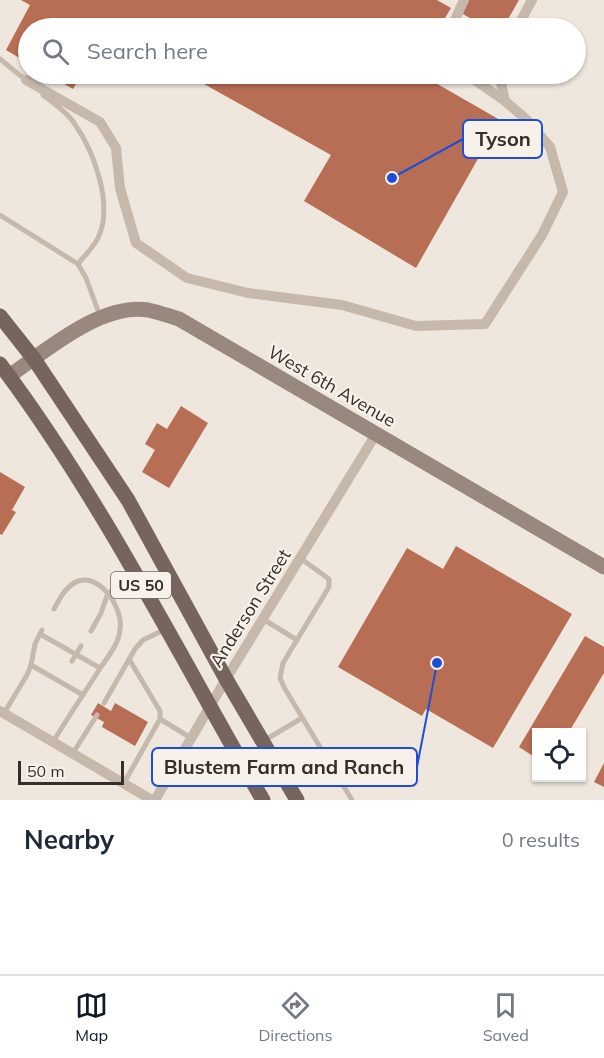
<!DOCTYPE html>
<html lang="en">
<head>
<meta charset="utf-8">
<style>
  :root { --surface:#fff; --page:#f2f2f3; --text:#1f2937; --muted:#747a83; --line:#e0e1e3; --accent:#111827 }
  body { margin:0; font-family:Mulish,sans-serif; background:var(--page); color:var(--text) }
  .controls { position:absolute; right:18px; bottom:18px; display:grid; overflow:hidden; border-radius:0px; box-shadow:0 2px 4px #0004 }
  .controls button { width:54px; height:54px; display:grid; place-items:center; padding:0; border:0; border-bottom:2px solid var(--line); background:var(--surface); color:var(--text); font:30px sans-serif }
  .scale { position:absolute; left:18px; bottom:15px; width:106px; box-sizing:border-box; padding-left:6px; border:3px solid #352d29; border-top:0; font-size:16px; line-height:21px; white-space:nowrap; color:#352d29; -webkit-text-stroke:4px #f7f1ea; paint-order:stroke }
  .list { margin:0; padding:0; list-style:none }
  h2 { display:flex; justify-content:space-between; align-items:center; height:78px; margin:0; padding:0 24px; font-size:26px }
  h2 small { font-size:20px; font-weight:400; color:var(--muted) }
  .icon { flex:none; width:33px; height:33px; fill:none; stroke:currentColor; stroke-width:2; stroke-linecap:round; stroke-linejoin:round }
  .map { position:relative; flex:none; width:604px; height:800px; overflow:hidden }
  .search { position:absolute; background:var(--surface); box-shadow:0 2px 4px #0004; left:18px; right:18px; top:18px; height:66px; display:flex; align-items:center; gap:15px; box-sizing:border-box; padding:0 21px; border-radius:33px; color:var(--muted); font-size:22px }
  .sheet { height:174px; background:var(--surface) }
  nav { display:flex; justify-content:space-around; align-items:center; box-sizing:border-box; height:84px; border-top:2px solid var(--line); background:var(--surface); font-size:16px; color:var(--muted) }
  nav a { display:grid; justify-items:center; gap:3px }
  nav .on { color:var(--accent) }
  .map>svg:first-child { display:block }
  .building { fill:#b76e54 }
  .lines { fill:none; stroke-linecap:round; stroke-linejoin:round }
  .lane { stroke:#c6b8ab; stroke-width:5 }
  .street { stroke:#c6b8ab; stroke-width:10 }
  .secondary { stroke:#99887d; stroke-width:15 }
  .primary { stroke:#75655c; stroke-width:15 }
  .labels { text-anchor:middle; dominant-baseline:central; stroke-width:4.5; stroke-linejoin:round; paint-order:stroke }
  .shield { fill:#f7f1ea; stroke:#6f6863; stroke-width:1.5 }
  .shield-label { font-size:16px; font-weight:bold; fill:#352d29 }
  .street-label { font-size:18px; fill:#352d29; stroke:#f7f1ea }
  .leader { fill:none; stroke:#1d4ed8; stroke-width:2 }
  .callout-dot { fill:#1d4ed8; stroke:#f7f1ea; stroke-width:2 }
  .callout { fill:#f7f1ea; stroke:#1d4ed8; stroke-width:2 }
  .callout-label { font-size:20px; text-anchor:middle; font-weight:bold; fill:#352d29 }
</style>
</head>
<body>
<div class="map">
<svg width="604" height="800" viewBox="0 0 604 800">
  <rect width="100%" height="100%" fill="#efe7de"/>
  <!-- building -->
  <g class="building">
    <path d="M 21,0 L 437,0 L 451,8 L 439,28 L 28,28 L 28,63 L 6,50 L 30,5 Z"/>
    <path d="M 469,0 L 519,0 L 503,28 L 488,28 L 461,13 Z"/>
    <path d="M 47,74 L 82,74 L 73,89 Z"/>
    <path d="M 116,74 L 139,74 L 134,84 Z"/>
    <path d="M 186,74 L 420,74 L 500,120 L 416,268 L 304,201 L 331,155 Z"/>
    <path d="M 181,406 L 208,423 L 169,488 L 142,472 L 155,450 L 145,444 L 157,423 L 167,429 Z"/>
    <path d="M 0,472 L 25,487 L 12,510 L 16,512 L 2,535 L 0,534 Z"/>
    <path d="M 456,546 L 572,614 L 493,748 L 426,709 L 422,716 L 338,667 L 407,548 L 443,569 Z"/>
    <path d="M 585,636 L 604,647 L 604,673 L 569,732 L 536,732 L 536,758 L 519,747 Z"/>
    <path d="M 98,703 L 111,711 L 115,703 L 148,722 L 135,746 L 102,727 L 104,722 L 91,715 Z"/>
    <path d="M 604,763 L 604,787 L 594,782 Z"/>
  </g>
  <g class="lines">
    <!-- lane -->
    <g class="lane">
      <path d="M 0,59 L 27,81"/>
      <path d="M 43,95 C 53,103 67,112 74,123 C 94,151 114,205 98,238 C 93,248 84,256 78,264"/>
      <path d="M 0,215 L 78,264 L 86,278 L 100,316"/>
      <path d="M 300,558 L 329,579 L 329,587 L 283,663 L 280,678 L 285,689 L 352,800"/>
      <path d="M 263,619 L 297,640"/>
      <path d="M 91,631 L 101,613 L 108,593 L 135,578"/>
      <path d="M 40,634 L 100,668"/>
      <path d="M 72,661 L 81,646"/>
      <path d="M 31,665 L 83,695"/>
      <path d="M 104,703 L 135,649 L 143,640 L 166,629"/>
      <path d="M 4,713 L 27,675 L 31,665 L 35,644 L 42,630"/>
      <path d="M 160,719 L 191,738"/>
      <path d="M 265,740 L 302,718"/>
      <path d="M 53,742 C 68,717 85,692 101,667 C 108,657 119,643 120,630 C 124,608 98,569 74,583 C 64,589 59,600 54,609"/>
      <path d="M 73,753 L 97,715"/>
      <path d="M 124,783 L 160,719 L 160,711 L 129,659"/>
    </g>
    <!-- street -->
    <g class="street">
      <path d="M 454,28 L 454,22 L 464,0"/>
      <path d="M 517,28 L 532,0"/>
      <path d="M 499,74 L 505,101"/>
      <path d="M 26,80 L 100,122 L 116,148 L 120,188 L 136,243 L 187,278 L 248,293 L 342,305 L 416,326 L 485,324 L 542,235 L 563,192 L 550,147 L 527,120 L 505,101 L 476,81 L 470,74"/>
      <path d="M 0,711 L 152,800"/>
      <path d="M 155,800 L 226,679 L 376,434"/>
    </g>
    <!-- secondary -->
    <path class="secondary" d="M 9,376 C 46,351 100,303 148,310 C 158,312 169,316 179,319 L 604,567"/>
    <!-- primary -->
    <g class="primary">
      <path d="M 0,316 L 34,359 L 128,500 L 226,679 L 297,800"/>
      <path d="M 0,364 C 102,500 178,653 263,800"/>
    </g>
  </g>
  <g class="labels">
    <!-- shield labels -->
    <rect class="shield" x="111" y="572" width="60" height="26" rx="4.5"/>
    <g class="shield-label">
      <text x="141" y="585">US 50</text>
    </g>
    <!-- street labels -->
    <g class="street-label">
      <text transform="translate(332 386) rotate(30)">West 6th Avenue</text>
      <text transform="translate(250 608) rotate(-58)">Anderson Street</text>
    </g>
  </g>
  <!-- callouts -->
  <path class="leader" d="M392 178L463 139M437 663L417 767"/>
  <g class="callout-dot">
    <circle cx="392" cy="178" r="6"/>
    <circle cx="437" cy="663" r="6"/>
  </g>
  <g class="callout">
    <rect x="463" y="120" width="79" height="38" rx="6"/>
    <rect x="152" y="748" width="265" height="38" rx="6"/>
  </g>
  <g class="callout-label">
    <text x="503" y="146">Tyson</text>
    <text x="284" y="774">Blustem Farm and Ranch</text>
  </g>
</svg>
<div class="controls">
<button><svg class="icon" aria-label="locate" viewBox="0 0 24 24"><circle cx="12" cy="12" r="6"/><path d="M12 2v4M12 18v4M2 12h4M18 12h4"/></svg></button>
</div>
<div class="scale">50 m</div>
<div class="search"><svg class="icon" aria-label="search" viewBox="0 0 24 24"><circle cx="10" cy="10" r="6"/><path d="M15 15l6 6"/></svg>Search here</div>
</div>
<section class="sheet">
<h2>Nearby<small>0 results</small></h2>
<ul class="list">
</ul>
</section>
<nav>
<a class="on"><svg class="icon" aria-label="map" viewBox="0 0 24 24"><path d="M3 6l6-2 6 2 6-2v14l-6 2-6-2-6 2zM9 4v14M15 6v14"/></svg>Map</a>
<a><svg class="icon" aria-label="directions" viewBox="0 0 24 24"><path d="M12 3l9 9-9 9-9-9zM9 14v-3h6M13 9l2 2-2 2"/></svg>Directions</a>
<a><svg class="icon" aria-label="saved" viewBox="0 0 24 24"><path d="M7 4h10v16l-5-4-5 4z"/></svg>Saved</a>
</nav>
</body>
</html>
